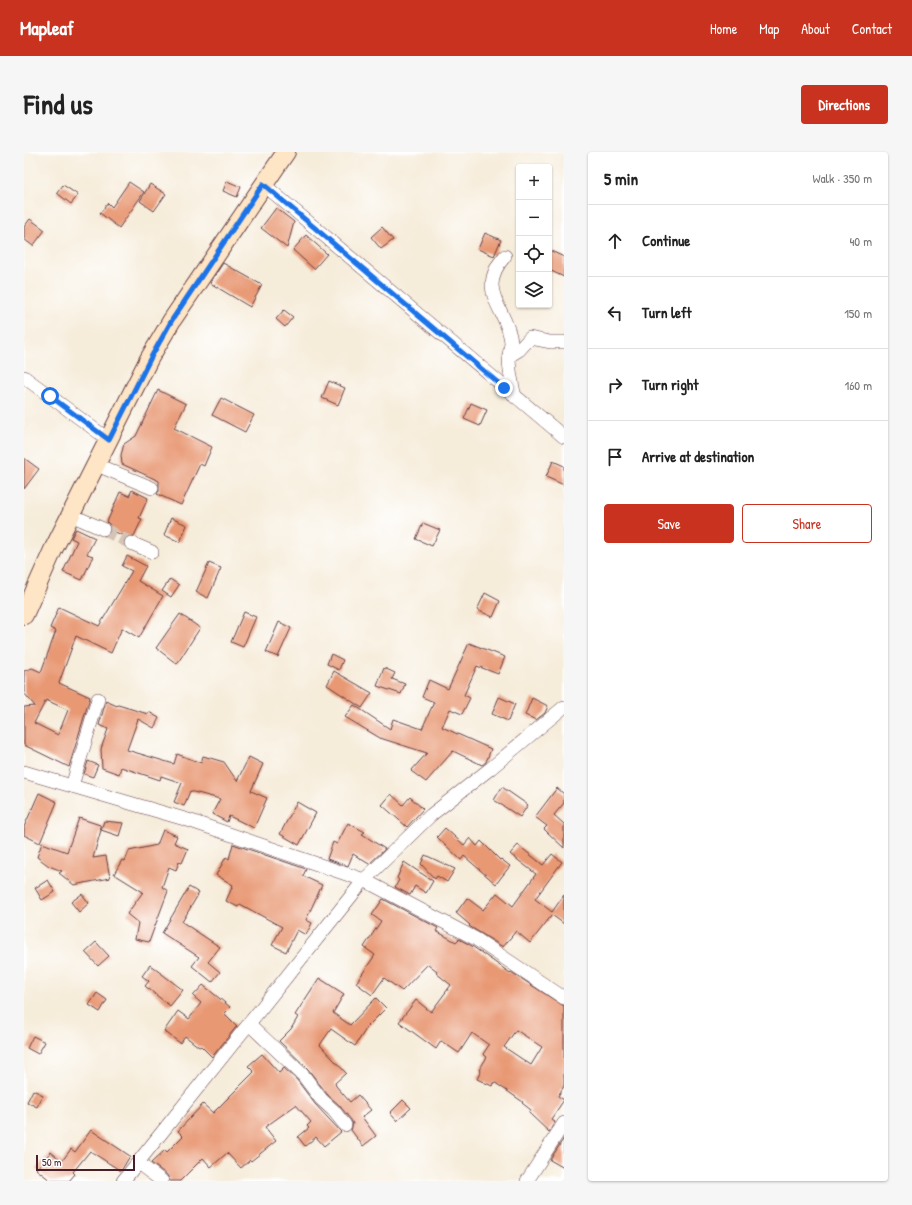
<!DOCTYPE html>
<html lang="en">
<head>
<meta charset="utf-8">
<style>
  :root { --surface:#fff; --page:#f6f6f6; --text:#222; --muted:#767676; --line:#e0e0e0; --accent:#c8321e }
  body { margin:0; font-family:"Patrick Hand",sans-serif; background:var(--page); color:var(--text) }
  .controls { position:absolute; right:12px; top:12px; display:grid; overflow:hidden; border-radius:4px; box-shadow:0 1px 3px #0004 }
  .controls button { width:36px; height:36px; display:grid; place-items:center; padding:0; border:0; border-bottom:1px solid var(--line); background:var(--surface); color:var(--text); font:20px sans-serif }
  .scale { position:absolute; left:12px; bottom:10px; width:99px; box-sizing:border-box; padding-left:4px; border:2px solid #4a1f2b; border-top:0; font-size:11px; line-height:14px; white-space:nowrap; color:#4a1f2b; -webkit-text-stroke:3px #fff; paint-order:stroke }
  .stop { position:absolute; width:12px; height:12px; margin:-9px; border:3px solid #1a73e8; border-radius:50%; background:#fff }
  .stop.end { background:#1a73e8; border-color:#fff; box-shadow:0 1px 4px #0008 }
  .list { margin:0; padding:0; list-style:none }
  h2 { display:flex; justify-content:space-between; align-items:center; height:52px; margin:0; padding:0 16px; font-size:17px }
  h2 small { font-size:13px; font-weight:400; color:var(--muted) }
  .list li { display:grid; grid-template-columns:26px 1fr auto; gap:12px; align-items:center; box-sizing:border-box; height:72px; padding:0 16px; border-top:1px solid var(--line) }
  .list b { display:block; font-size:15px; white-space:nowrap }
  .list em { font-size:13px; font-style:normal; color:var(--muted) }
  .actions { display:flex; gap:8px; padding:12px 16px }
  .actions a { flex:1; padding:9px 0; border:1px solid var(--accent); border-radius:4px; text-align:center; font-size:14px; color:var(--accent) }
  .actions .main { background:var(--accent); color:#fff }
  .icon { flex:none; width:22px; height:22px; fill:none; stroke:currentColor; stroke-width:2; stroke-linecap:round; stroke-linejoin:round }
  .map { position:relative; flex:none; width:540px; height:1029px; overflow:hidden; border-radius:4px }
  header { display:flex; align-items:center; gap:24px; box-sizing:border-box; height:56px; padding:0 20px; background:var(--accent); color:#fff }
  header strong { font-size:19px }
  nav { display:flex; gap:22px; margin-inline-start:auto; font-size:14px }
  .intro { display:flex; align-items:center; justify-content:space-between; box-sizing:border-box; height:96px; padding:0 24px }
  h1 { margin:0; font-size:28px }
  .button { padding:10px 18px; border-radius:4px; background:var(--accent); color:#fff; font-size:14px; font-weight:700 }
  main { display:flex; gap:24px; padding:0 24px }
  aside { flex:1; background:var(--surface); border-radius:4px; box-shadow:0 1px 3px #0004 }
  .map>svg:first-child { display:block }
  .building { fill:#e89873; fill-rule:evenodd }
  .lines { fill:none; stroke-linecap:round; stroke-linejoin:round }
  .street-tunnel { stroke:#d4c3b7; stroke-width:13; stroke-dasharray:13 6; stroke-linecap:butt }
  .street-casing { stroke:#643e45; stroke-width:14 }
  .secondary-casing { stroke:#643e45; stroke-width:20 }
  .street { stroke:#fff; stroke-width:13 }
  .secondary { stroke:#fee5c5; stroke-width:18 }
  .route { stroke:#1a73e8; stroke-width:5 }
</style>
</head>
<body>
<header>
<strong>Mapleaf</strong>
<nav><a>Home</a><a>Map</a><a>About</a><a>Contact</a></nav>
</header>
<div class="intro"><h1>Find us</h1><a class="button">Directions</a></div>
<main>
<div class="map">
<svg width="540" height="1029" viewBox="0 0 540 1029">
  <rect width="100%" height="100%" fill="#fff"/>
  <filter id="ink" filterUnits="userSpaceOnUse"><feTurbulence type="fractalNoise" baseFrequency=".025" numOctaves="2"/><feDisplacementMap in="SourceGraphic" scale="8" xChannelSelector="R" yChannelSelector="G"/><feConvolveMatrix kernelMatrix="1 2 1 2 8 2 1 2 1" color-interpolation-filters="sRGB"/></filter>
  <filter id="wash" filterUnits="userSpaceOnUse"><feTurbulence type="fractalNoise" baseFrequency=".012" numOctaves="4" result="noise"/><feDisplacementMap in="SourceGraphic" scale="16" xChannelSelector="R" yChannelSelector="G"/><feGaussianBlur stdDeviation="0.9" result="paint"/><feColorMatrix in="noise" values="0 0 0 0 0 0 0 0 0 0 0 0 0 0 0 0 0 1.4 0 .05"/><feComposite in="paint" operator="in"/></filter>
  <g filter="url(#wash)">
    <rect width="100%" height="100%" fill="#f6ecda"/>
    <g id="blocks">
      <!-- building -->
      <g class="building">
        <path d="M 203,29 L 217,35 L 213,45 L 199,39 Z"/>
        <path d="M 105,30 L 120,40 L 95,76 L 76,61 L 84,51 L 88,55 Z"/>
        <path d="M 126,32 L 142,42 L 130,59 L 116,49 Z"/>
        <path d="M 39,33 L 54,43 L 47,52 L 33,41 Z"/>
        <path d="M 252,56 L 270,70 L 263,96 L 237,76 Z"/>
        <path d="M 6,67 L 21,78 L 9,94 L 0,87 L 0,75 Z"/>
        <path d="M 358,75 L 369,88 L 357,97 L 347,85 Z"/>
        <path d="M 461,81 L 477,88 L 470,104 L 454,97 Z"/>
        <path d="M 282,83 L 303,102 L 290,117 L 269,98 Z"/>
        <path d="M 525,98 L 540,105 L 540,125 L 525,118 Z"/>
        <path d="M 199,111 L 238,133 L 226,155 L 186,131 Z"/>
        <path d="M 260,158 L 269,165 L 261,175 L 252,167 Z"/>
        <path d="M 305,229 L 321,236 L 314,253 L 298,246 Z"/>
        <path d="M 134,238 L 162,252 L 150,276 L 188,295 L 180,314 L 176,312 L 157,353 L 133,342 L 135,339 L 135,329 L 98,312 L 97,303 L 100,292 L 112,284 Z"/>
        <path d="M 197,246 L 230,263 L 221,280 L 188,263 Z"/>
        <path d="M 447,251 L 463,258 L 456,274 L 440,267 Z"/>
        <path d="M 0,306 L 15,317 L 0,337 Z"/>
        <path d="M 529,309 L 540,314 L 540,333 L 522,325 Z"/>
        <path d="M 108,338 L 124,346 L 115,366 L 118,367 L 110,384 L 102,385 L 87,378 L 86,373 L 83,370 L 96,340 L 105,344 Z"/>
        <path d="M 147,366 L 163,373 L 156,390 L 140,383 Z"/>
        <path d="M 399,371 L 416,378 L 408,394 L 392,387 Z"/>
        <path d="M 52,377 L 71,386 L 63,402 L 69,404 L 58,428 L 39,420 L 53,389 L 47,386 Z"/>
        <path d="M 103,404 L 122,414 L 114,429 L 139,444 L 115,486 L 98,476 L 87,501 L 52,484 L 35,531 L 66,545 L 45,615 L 0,593 L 0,555 L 11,554 L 0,541 L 0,519 L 8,516 L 17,520 L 32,479 L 26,476 L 35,455 L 75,474 L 108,419 L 98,414 ZM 22,548 L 44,558 L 34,583 L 10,571 Z"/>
        <path d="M 185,411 L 197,416 L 184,446 L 172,440 Z"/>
        <path d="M 146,427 L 155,433 L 147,445 L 138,439 Z"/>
        <path d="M 461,441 L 476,449 L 469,465 L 453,458 Z"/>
        <path d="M 220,460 L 232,465 L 219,495 L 207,490 Z"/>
        <path d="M 156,462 L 176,476 L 153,512 L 132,496 Z"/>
        <path d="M 255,470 L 267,476 L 254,505 L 242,500 Z"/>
        <path d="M 445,491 L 481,505 L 474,522 L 453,514 L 440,543 L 446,546 L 438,562 L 426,557 L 418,575 L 467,597 L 462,610 L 458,613 L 429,599 L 402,630 L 387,619 L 403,601 L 356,586 L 321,565 L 330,553 L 366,577 L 369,567 L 398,577 L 410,550 L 398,545 L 405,528 L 424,537 Z"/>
        <path d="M 307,502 L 319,508 L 315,518 L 303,512 Z"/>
        <path d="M 360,516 L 371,521 L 368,527 L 381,532 L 377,542 L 353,534 Z"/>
        <path d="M 310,519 L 348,541 L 338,556 L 303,533 Z"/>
        <path d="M 475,545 L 491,552 L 484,569 L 468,562 Z"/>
        <path d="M 508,546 L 524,554 L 521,561 L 512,568 L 501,563 Z"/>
        <path d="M 82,549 L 93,554 L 94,553 L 124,562 L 125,560 L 135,566 L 130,576 L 114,567 L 103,598 L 150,612 L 153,602 L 177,611 L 179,604 L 200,610 L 213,629 L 225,605 L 239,612 L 227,639 L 243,646 L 230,676 L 205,664 L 203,670 L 188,662 L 196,647 L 166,639 L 160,654 L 150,650 L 158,631 L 137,624 L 136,628 L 97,615 L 95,622 L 78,616 L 77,597 L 84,577 L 75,573 Z"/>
        <path d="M 64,609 L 74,613 L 69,625 L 60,622 Z"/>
        <path d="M 478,635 L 504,653 L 496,665 L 470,648 Z"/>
        <path d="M 533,636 L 540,642 L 540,651 L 530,663 L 540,672 L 540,696 L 520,677 L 523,674 L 511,665 Z"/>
        <path d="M 15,641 L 33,650 L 16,691 L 0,683 L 0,675 Z"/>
        <path d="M 367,642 L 379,653 L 386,645 L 399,657 L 383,675 L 358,653 Z"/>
        <path d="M 273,650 L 292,661 L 275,693 L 256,682 Z"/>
        <path d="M 55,666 L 76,673 L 77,678 L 80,669 L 99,671 L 95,684 L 77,678 L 69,706 L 82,704 L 86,726 L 50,733 L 35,721 L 38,719 L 25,714 L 13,705 L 18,691 L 43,700 Z"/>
        <path d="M 324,671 L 341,680 L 338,682 L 361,697 L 345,712 L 329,702 L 324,714 L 303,707 L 309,690 L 313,692 Z"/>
        <path d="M 421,676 L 440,693 L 446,686 L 453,694 L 457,689 L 476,708 L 477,707 L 486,714 L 472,732 L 440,704 L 437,708 L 413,685 Z"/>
        <path d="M 139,678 L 153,684 L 150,691 L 164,697 L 158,711 L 155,710 L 152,718 L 145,715 L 138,735 L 144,739 L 125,790 L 111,787 L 114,771 L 103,762 L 119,740 L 90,722 L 98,708 L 101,709 L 105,699 L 133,693 Z"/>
        <path d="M 209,692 L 282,717 L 279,724 L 298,733 L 282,768 L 288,771 L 282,783 L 273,778 L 262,800 L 248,793 L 258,775 L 216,752 L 214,755 L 202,749 L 209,733 L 192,723 L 202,705 L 205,707 Z"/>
        <path d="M 494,693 L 519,713 L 528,702 L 538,710 L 511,747 L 528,760 L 540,743 L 540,772 L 528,763 L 506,791 L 492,779 L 479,795 L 445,774 L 446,773 L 432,761 L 443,746 L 459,758 L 473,741 L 489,754 L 512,722 L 486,702 Z"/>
        <path d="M 401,703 L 431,717 L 423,730 L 413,724 L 411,727 L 397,712 Z"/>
        <path d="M 380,710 L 409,729 L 402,741 L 391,734 L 386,743 L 371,735 L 375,728 L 373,726 Z"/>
        <path d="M 24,728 L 31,740 L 18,748 L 11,736 Z"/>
        <path d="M 165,735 L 175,741 L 158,770 L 196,795 L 184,810 L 196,820 L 188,830 L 168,814 L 175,805 L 138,781 Z"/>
        <path d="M 58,742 L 65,751 L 55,760 L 47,750 Z"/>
        <path d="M 359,747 L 414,776 L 412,779 L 432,790 L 435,787 L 448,794 L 486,821 L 487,820 L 540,854 L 540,934 L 534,944 L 540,948 L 527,967 L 531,970 L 525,980 L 505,961 L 507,958 L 498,951 L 499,950 L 470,930 L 468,934 L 453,927 L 457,919 L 455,918 L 463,905 L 459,902 L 465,893 L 448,881 L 435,901 L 417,889 L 412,897 L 375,870 L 392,848 L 407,860 L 427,833 L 412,821 L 413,819 L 404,812 L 378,839 L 360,826 L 348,843 L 332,831 L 351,803 L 340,795 L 357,769 L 348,763 ZM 492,878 L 518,895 L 507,913 L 480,895 Z"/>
        <path d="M 72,790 L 85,804 L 74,814 L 61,800 Z"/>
        <path d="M 126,813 L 159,838 L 146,854 L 121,834 L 125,829 L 118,824 Z"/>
        <path d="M 295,826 L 320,842 L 309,861 L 326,873 L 352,846 L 362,856 L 344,874 L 331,894 L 307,877 L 296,893 L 322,921 L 311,931 L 312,934 L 326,950 L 334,943 L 347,958 L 338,965 L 352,984 L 339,994 L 327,978 L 329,972 L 327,968 L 315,953 L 303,942 L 284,917 L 255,889 L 267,877 L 274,865 L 271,863 Z"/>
        <path d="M 179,833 L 206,855 L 200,861 L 213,874 L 188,905 L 177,894 L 175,895 L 161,884 L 156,891 L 140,879 L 154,859 L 165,867 L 177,851 L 169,844 Z"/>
        <path d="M 73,841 L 83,848 L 76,860 L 65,853 Z"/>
        <path d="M 9,884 L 21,890 L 14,902 L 3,896 Z"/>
        <path d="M 238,902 L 255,921 L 260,916 L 273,928 L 291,952 L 317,980 L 300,994 L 292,985 L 281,994 L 274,985 L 285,976 L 283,974 L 287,970 L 272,953 L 241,975 L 252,989 L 227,1009 L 226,1008 L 217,1016 L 203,1001 L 187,1015 L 179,1006 L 156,1029 L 146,1029 L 143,1023 L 127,1011 L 141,998 L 143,1000 L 159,984 L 154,979 L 179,952 L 189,961 L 230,920 L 224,914 Z"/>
        <path d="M 9,938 L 19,943 L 13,955 L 3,950 Z"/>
        <path d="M 379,948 L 387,956 L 373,969 L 366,961 Z"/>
        <path d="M 67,978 L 106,1004 L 97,1019 L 66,999 L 49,1020 L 51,1022 L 45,1029 L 27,1029 L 12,1017 L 27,1000 L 38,1009 L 47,997 L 51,1000 Z"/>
        <path d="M 540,986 L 540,1016 L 526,1008 Z"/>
      </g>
    </g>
  </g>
  <g filter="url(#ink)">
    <use href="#blocks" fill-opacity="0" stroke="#643e45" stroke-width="1"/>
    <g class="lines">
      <!-- street-tunnel -->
      <path class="street-tunnel" d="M 79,377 L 107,391"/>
      <!-- street casing -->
      <g class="street-casing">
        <g id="street">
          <path d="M 239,32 L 540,285"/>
          <path d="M 481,104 C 450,139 484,157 487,190 C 487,195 485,200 485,205 C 485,219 488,232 491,245"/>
          <path d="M 485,204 L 495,198 L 506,186 L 526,190 L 540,190"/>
          <path d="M 0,225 L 85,288"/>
          <path d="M 73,313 L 128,336"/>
          <path d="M 47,363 L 79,377"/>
          <path d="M 107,391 L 128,400"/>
          <path d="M 0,620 L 164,668 L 340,728 L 452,787 L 540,846"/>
          <path d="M 48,634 L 74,547"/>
          <path d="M 225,872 L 279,923 L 297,947 L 309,958 L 321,973"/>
          <path d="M 114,1011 L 138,1029"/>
          <path d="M 99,1029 L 340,728 L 407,663 L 467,616 L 540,555"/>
          <path d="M 503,1029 L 540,971"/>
        </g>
      </g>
      <!-- secondary casing -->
      <g class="secondary-casing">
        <path id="secondary" d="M 0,463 L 29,398 L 125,207 L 148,168 L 262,0"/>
      </g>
      <!-- street -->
      <use href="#street" class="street"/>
      <!-- secondary -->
      <use href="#secondary" class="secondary"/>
    </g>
  </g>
  <g class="lines" filter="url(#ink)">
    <!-- route -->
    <path class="route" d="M 26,244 L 85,288 L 126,207 L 148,168 L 239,32 L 480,236"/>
  </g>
</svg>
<div class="controls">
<button>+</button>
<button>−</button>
<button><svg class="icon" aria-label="locate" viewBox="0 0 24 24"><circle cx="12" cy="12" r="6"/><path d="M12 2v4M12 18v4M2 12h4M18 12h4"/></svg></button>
<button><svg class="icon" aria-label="layers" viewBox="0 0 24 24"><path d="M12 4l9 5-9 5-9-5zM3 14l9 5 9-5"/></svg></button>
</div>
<div class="scale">50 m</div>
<div class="stop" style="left:26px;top:244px"></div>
<div class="stop end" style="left:480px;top:236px"></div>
</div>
<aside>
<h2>5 min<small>Walk · 350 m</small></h2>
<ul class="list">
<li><svg class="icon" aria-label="ahead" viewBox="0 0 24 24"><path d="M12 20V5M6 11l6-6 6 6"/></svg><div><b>Continue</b></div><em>40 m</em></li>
<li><svg class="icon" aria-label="left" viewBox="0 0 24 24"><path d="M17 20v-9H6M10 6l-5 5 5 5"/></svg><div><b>Turn left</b></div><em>150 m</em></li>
<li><svg class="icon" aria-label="right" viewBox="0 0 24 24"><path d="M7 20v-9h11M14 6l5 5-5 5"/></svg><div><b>Turn right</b></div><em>160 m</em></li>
<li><svg class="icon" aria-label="arrive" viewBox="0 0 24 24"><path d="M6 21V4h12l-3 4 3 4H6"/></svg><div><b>Arrive at destination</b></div></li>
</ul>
<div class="actions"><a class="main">Save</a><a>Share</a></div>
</aside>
</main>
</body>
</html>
